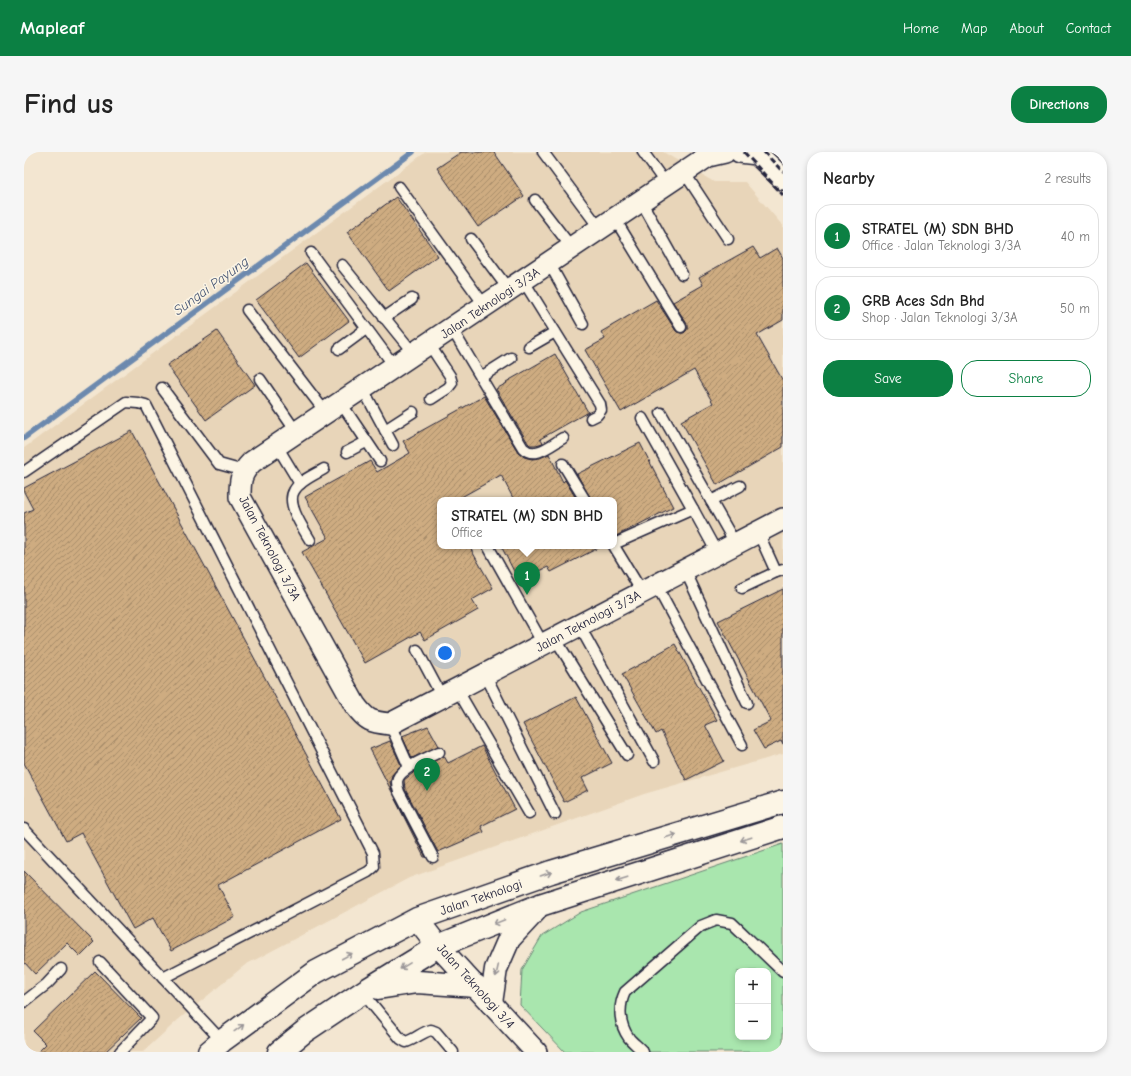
<!DOCTYPE html>
<html lang="en">
<head>
<meta charset="utf-8">
<style>
  :root { --surface:#fff; --page:#f6f6f6; --text:#222; --muted:#767676; --line:#e0e0e0; --accent:#0b8043 }
  body { margin:0; font-family:"Comic Neue",sans-serif; background:var(--page); color:var(--text) }
  .controls { position:absolute; right:12px; bottom:12px; display:grid; overflow:hidden; border-radius:8px; box-shadow:0 2px 6px #0003 }
  .controls button { width:36px; height:36px; display:grid; place-items:center; padding:0; border:0; border-bottom:1px solid var(--line); background:var(--surface); color:var(--text); font:20px sans-serif }
  .you { position:absolute; left:421px; top:501px; width:14px; height:14px; margin:-10px; border:3px solid #fff; border-radius:50%; background:#1a73e8; box-shadow:0 0 0 6px #1a73e833 }
  .badge { display:grid; place-items:center; width:26px; height:26px; border-radius:50%; background:var(--accent); color:#fff; font-size:13px; font-weight:700 }
  .pin { position:absolute; translate:-50% -33px; filter:drop-shadow(0 1px 2px #0008) }
  .pin::after { content:''; position:absolute; top:21px; width:14px; height:12px; background:inherit; clip-path:polygon(0 0,100% 0,50% 100%) }
  .popup { position:absolute; left:413px; top:345px; width:180px; height:52px; box-sizing:border-box; display:grid; place-content:center; border-radius:8px; background:var(--surface); filter:drop-shadow(0 1px 3px #0005); font-size:13px; white-space:nowrap; color:var(--muted) }
  .popup b { font-size:15px; color:var(--text) }
  .popup::after { content:''; position:absolute; left:50%; top:100%; margin-left:-8px; border:8px solid transparent; border-top-color:var(--surface) }
  .list { margin:0; padding:0; list-style:none }
  h2 { display:flex; justify-content:space-between; align-items:center; height:52px; margin:0; padding:0 16px; font-size:17px }
  h2 small { font-size:13px; font-weight:400; color:var(--muted) }
  .list li { display:grid; grid-template-columns:26px 1fr auto; gap:12px; align-items:center; box-sizing:border-box; height:64px; margin:0 8px 8px; padding:0 8px; border:1px solid var(--line); border-radius:16px }
  .list b { display:block; font-size:15px; white-space:nowrap }
  .list p { margin:0; font-size:13px; white-space:nowrap; color:var(--muted) }
  .list em { font-size:13px; font-style:normal; color:var(--muted) }
  .actions { display:flex; gap:8px; padding:12px 16px }
  .actions a { flex:1; padding:9px 0; border:1px solid var(--accent); border-radius:16px; text-align:center; font-size:14px; color:var(--accent) }
  .actions .main { background:var(--accent); color:#fff }
  .map { position:relative; flex:none; width:759px; height:900px; overflow:hidden; border-radius:16px }
  header { display:flex; align-items:center; gap:24px; box-sizing:border-box; height:56px; padding:0 20px; background:var(--accent); color:#fff }
  header strong { font-size:19px }
  nav { display:flex; gap:22px; margin-inline-start:auto; font-size:14px }
  .intro { display:flex; align-items:center; justify-content:space-between; box-sizing:border-box; height:96px; padding:0 24px }
  h1 { margin:0; font-size:28px }
  .button { padding:10px 18px; border-radius:16px; background:var(--accent); color:#fff; font-size:14px; font-weight:700 }
  main { display:flex; gap:24px; padding:0 24px }
  aside { flex:1; background:var(--surface); border-radius:16px; box-shadow:0 2px 6px #0003 }
  .map>svg:first-child { display:block }
  .built { fill:#e8d5b9; fill-rule:evenodd }
  .green { fill:#a9e6ae; stroke:#668474; fill-rule:evenodd }
  .lines { fill:none; stroke-linecap:round; stroke-linejoin:round }
  .stream { stroke:#6c89ae; stroke-width:5.5 }
  .building { fill:url(#building-hatch); stroke:#22223b }
  .lane-casing { stroke:#22223b; stroke-width:13 }
  .street-casing { stroke:#22223b; stroke-width:24 }
  .secondary-casing { stroke:#22223b; stroke-width:25 }
  .lane { stroke:#fcf5e5; stroke-width:10 }
  .street { stroke:#fcf5e5; stroke-width:21 }
  .secondary { stroke:#fcf5e5; stroke-width:22 }
  .rail { stroke:#22223b; stroke-width:3; stroke-dasharray:6 3; stroke-linecap:butt }
  .oneway { stroke:#9a9698 }
  .labels { text-anchor:middle; dominant-baseline:central; stroke-width:3; stroke-linejoin:round; paint-order:stroke }
  .street-label { font-size:13px; fill:#22223b; stroke:#fcf5e5 }
  .water-label { font-size:14px; font-style:italic; fill:#475674; stroke:#fcf5e5 }
</style>
</head>
<body>
<header>
<strong>Mapleaf</strong>
<nav><a>Home</a><a>Map</a><a>About</a><a>Contact</a></nav>
</header>
<div class="intro"><h1>Find us</h1><a class="button">Directions</a></div>
<main>
<div class="map">
<svg width="759" height="900" viewBox="0 0 759 900">
  <defs>
    <pattern id="building-hatch" width="6" height="6" patternUnits="userSpaceOnUse"><rect width="6" height="6" fill="#ceac81"/><path d="M-1 1l2-2M0 6l6-6M5 7l2-2" fill="none" stroke="#a78c6b"/></pattern>
  </defs>
  <rect width="100%" height="100%" fill="#f3e6d1"/>
  <filter id="ink" filterUnits="userSpaceOnUse"><feTurbulence type="fractalNoise" baseFrequency=".025" numOctaves="2"/><feDisplacementMap in="SourceGraphic" scale="8" xChannelSelector="R" yChannelSelector="G"/><feConvolveMatrix kernelMatrix="1 2 1 2 8 2 1 2 1" color-interpolation-filters="sRGB"/></filter>
  <g filter="url(#ink)">
    <!-- built -->
    <path class="built" d="M 402,0 L 639,0 L 690,30 L 721,30 L 759,74 L 759,602 L 620,642 L 385,726 L 221,813 L 154,868 L 119,900 L 0,900 L 0,296 ZM 416,348 L 590,348 L 590,394 L 416,394 Z"/>
    <!-- green -->
    <path class="green" d="M 759,692 L 759,900 L 541,900 L 496,853 L 498,818 L 518,784 L 557,760 ZM 714,819 L 744,819 L 744,885 L 714,885 Z"/>
    <g class="lines">
      <!-- stream -->
      <path class="stream" d="M 0,286 L 389,0"/>
    </g>
    <!-- building -->
    <g class="building">
      <path d="M 437,0 L 470,0 L 500,44 L 454,75 L 413,16 Z"/>
      <path d="M 372,45 L 414,104 L 365,139 L 323,80 Z"/>
      <path d="M 729,95 L 736,106 L 753,96 L 759,106 L 759,168 L 733,183 L 759,229 L 759,295 L 693,333 L 657,269 L 689,251 L 670,218 L 597,260 L 561,198 L 581,187 L 577,180 L 632,148 L 652,179 L 657,181 L 660,181 L 663,178 L 663,172 L 649,150 L 679,133 L 675,125 Z"/>
      <path d="M 282,111 L 325,169 L 275,206 L 232,148 Z"/>
      <path d="M 193,179 L 231,233 L 182,268 L 143,213 Z"/>
      <path d="M 531,202 L 564,260 L 516,287 L 519,291 L 512,293 L 506,293 L 504,291 L 472,237 L 483,231 L 482,230 Z"/>
      <path d="M 460,244 L 494,300 L 500,305 L 508,307 L 516,306 L 525,302 L 539,330 L 541,328 L 553,348 L 490,348 L 477,323 L 432,348 L 416,348 L 416,394 L 445,394 L 469,436 L 448,448 L 454,458 L 401,488 L 396,480 L 341,511 L 278,400 L 304,386 L 281,345 L 346,309 L 353,320 L 386,301 L 379,289 Z"/>
      <path d="M 108,279 L 317,667 L 194,733 L 211,765 L 147,799 L 129,766 L 109,777 L 57,681 L 42,689 L 0,611 L 0,361 L 9,357 L 0,340 L 0,336 Z"/>
      <path d="M 616,291 L 649,355 L 590,385 L 590,348 L 567,348 L 553,322 Z"/>
      <path d="M 477,394 L 578,394 L 527,420 L 524,415 L 495,429 Z"/>
      <path d="M 759,437 L 759,593 L 757,589 L 740,597 L 729,578 L 747,569 L 694,469 Z"/>
      <path d="M 651,492 L 693,568 L 681,573 L 700,609 L 662,628 L 637,579 L 632,582 L 598,522 L 628,506 L 628,505 Z"/>
      <path d="M 552,545 L 588,611 L 558,626 L 564,638 L 540,650 L 499,572 Z"/>
      <path d="M 404,574 L 415,594 L 388,606 L 378,584 Z"/>
      <path d="M 366,589 L 377,613 L 368,623 L 366,630 L 369,642 L 346,597 Z"/>
      <path d="M 458,594 L 491,657 L 457,674 L 460,680 L 414,700 L 381,637 L 380,628 L 393,618 L 420,604 L 424,611 Z"/>
      <path d="M 371,647 L 402,705 L 400,705 Z"/>
      <path d="M 0,719 L 70,790 L 56,804 L 43,791 L 11,822 L 0,810 Z"/>
      <path d="M 71,819 L 117,866 L 81,900 L 14,900 L 22,892 L 9,879 Z"/>
    </g>
    <g class="lines">
      <!-- lane casing -->
      <g class="lane-casing">
        <g id="lane">
          <path d="M 519,0 L 576,77"/>
          <path d="M 619,0 L 642,32"/>
          <path d="M 660,20 L 704,87"/>
          <path d="M 375,35 L 461,154"/>
          <path d="M 511,48 L 548,96"/>
          <path d="M 617,49 L 658,122"/>
          <path d="M 591,67 L 657,175"/>
          <path d="M 447,87 L 485,138"/>
          <path d="M 287,101 L 371,215"/>
          <path d="M 525,111 L 559,172"/>
          <path d="M 318,113 L 390,202"/>
          <path d="M 499,128 L 576,252 L 577,258 L 573,263 L 567,266"/>
          <path d="M 223,158 L 302,261"/>
          <path d="M 360,166 L 388,147"/>
          <path d="M 428,177 L 499,296 C 511,308 528,292 539,286"/>
          <path d="M 405,192 L 426,224 L 428,231 L 424,236 L 407,247"/>
          <path d="M 505,195 L 531,180"/>
          <path d="M 315,197 L 342,177"/>
          <path d="M 457,225 L 487,206"/>
          <path d="M 236,227 L 273,281"/>
          <path d="M 138,236 L 195,312 L 220,319"/>
          <path d="M 339,237 L 369,293"/>
          <path d="M 317,251 L 356,309"/>
          <path d="M 637,261 L 711,391"/>
          <path d="M 361,278 L 389,260"/>
          <path d="M 253,294 L 276,332"/>
          <path d="M 323,300 L 342,290"/>
          <path d="M 539,312 L 561,348"/>
          <path d="M 0,320 L 102,250 L 114,251 L 122,253 L 349,701 L 350,715 L 344,720 L 139,826"/>
          <path d="M 687,349 L 716,334"/>
          <path d="M 669,357 L 693,401"/>
          <path d="M 734,380 L 752,420 L 759,418"/>
          <path d="M 286,388 C 279,376 262,352 270,339 C 275,329 290,323 300,317"/>
          <path d="M 590,392 L 669,357 L 618,266"/>
          <path d="M 464,394 L 519,492"/>
          <path d="M 590,394 L 618,440"/>
          <path d="M 661,418 L 723,551"/>
          <path d="M 632,433 L 718,593"/>
          <path d="M 718,436 L 752,420"/>
          <path d="M 555,473 L 630,609"/>
          <path d="M 531,486 L 603,603"/>
          <path d="M 393,498 L 418,545"/>
          <path d="M 461,522 L 531,662"/>
          <path d="M 433,537 L 505,661"/>
          <path d="M 366,572 L 385,615"/>
          <path d="M 0,677 L 198,889"/>
          <path d="M 409,705 L 375,640 C 374,637 373,633 373,630 C 373,617 404,606 415,600"/>
          <path d="M 76,810 L 128,866 L 96,900"/>
          <path d="M 338,840 L 377,887 L 382,890 C 392,887 398,880 407,878 L 412,880 L 429,900"/>
          <path d="M 0,850 L 23,832 L 37,817"/>
          <path d="M 619,900 C 615,895 609,891 605,886 C 595,872 594,855 601,840 L 677,774 L 692,768 L 708,771 L 759,820"/>
        </g>
      </g>
      <!-- street casing -->
      <g class="street-casing">
        <g id="street">
          <path d="M 701,0 L 684,4 L 228,310 C 216,322 216,329 216,345 L 331,553 C 343,569 347,570 366,572 L 759,367"/>
          <path d="M 716,0 L 733,2 L 759,27"/>
          <path d="M 393,767 L 414,794 L 512,900"/>
        </g>
      </g>
      <!-- secondary casing -->
      <g class="secondary-casing">
        <g id="secondary">
          <path d="M 354,836 L 393,830 L 452,834"/>
          <path d="M 467,851 L 472,817 L 485,787 L 511,759"/>
          <path d="M 185,900 L 198,889 L 292,820 L 393,767 L 527,720 L 759,650"/>
          <path d="M 255,900 L 281,879 L 344,837 L 414,794 L 516,753 L 759,675"/>
        </g>
      </g>
      <!-- lane -->
      <use href="#lane" class="lane"/>
      <!-- street -->
      <use href="#street" class="street"/>
      <!-- secondary -->
      <use href="#secondary" class="secondary"/>
      <!-- rail -->
      <g class="rail">
        <path d="M 720,0 L 759,43"/>
        <path d="M 740,0 L 759,20"/>
      </g>
    </g>
    <!-- one-way arrows -->
    <defs><path id="oneway-shaft" d="M-6 0H5M1.5-3L5.5 0L1.5 3" fill="none" stroke-width="1.6" stroke-linecap="round" stroke-linejoin="round"/></defs>
    <g class="oneway">
      <use href="#oneway-shaft" transform="translate(647 684) rotate(-17)"/>
      <use href="#oneway-shaft" transform="translate(722 687) rotate(162)"/>
      <use href="#oneway-shaft" transform="translate(522 722) rotate(-19)"/>
      <use href="#oneway-shaft" transform="translate(598 727) rotate(162)"/>
      <use href="#oneway-shaft" transform="translate(475 770) rotate(158)"/>
      <use href="#oneway-shaft" transform="translate(323 804) rotate(-28)"/>
      <use href="#oneway-shaft" transform="translate(381 814) rotate(149)"/>
      <use href="#oneway-shaft" transform="translate(473 819) rotate(103)"/>
      <use href="#oneway-shaft" transform="translate(215 876) rotate(-36)"/>
    </g>
  </g>
  <g class="labels">
    <!-- street labels -->
    <g class="street-label">
      <text transform="translate(466 151) rotate(-34)">Jalan Teknologi 3/3A</text>
      <text transform="translate(246 396) rotate(62)">Jalan Teknologi 3/3A</text>
      <text transform="translate(564 469) rotate(-28)">Jalan Teknologi 3/3A</text>
      <text transform="translate(457 745) rotate(-19)">Jalan Teknologi</text>
      <text transform="translate(452 834) rotate(48)">Jalan Teknologi 3/4</text>
    </g>
    <!-- water labels -->
    <g class="water-label">
      <text transform="translate(187 134) rotate(-36)">Sungai Payung</text>
    </g>
  </g>
</svg>
<div class="controls">
<button>+</button>
<button>−</button>
</div>
<div class="you"></div>
<div class="pin badge" style="left:503px;top:443px">1</div>
<div class="popup"><b>STRATEL (M) SDN BHD</b>Office</div>
<div class="pin badge" style="left:403px;top:639px">2</div>
</div>
<aside>
<h2>Nearby<small>2 results</small></h2>
<ul class="list">
<li><span class="badge">1</span><div><b>STRATEL (M) SDN BHD</b><p>Office · Jalan Teknologi 3/3A</p></div><em>40 m</em></li>
<li><span class="badge">2</span><div><b>GRB Aces Sdn Bhd</b><p>Shop · Jalan Teknologi 3/3A</p></div><em>50 m</em></li>
</ul>
<div class="actions"><a class="main">Save</a><a>Share</a></div>
</aside>
</main>
</body>
</html>
